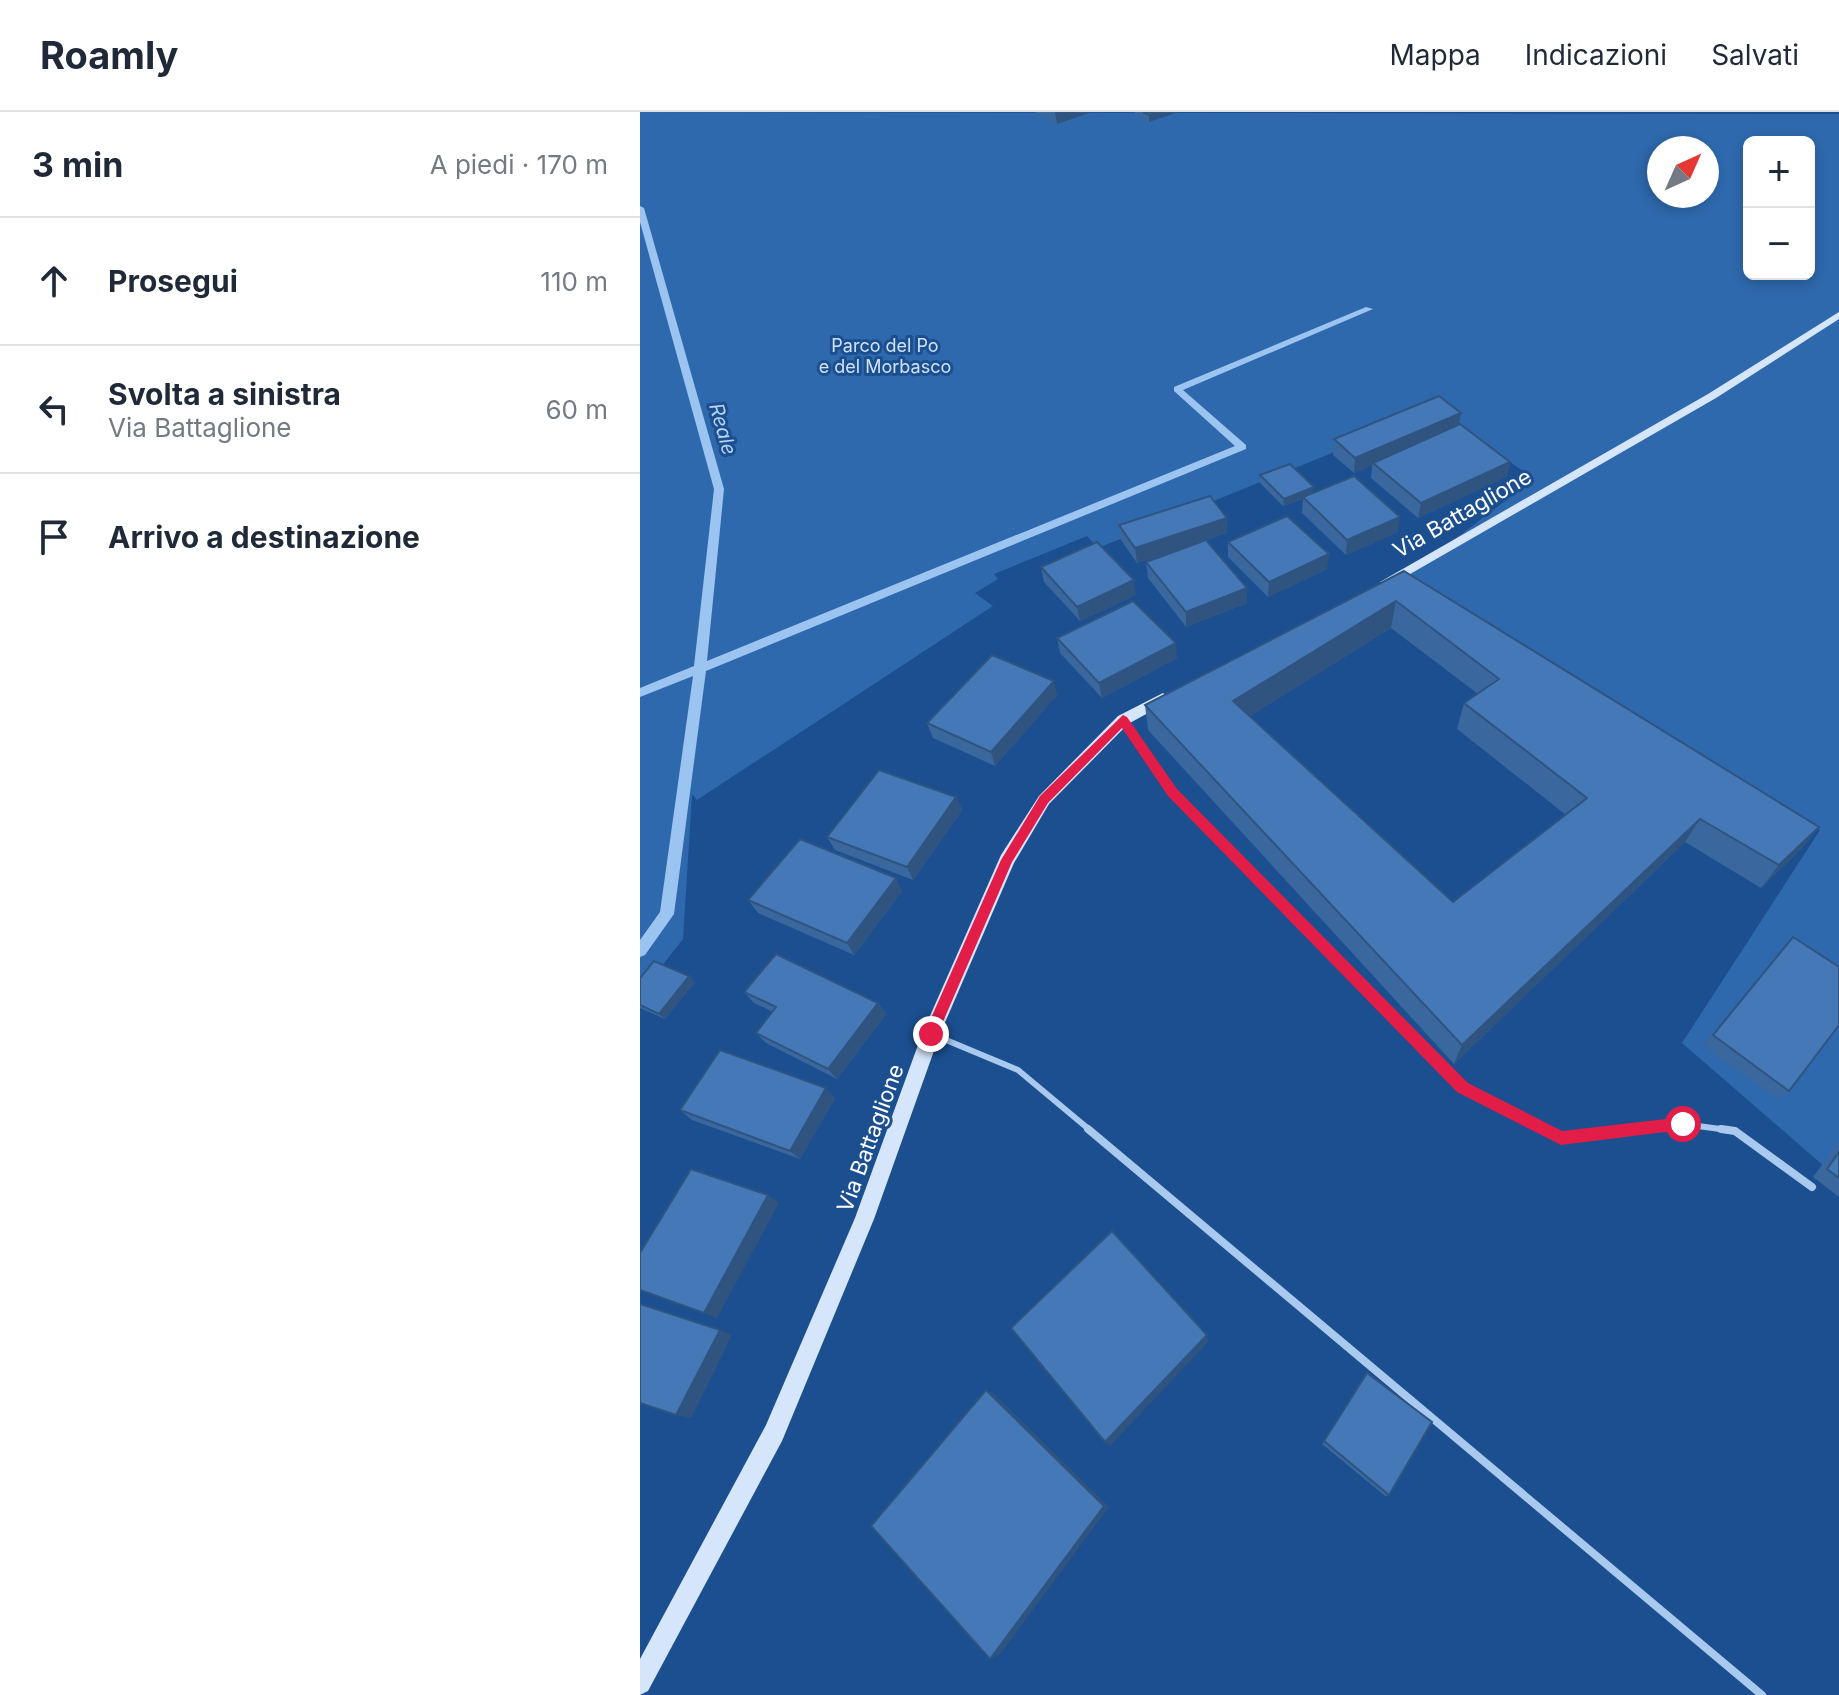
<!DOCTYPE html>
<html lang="it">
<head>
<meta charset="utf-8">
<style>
  :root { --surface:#fff; --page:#f2f2f3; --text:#1f2937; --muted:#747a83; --line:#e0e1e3 }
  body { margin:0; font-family:Inter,sans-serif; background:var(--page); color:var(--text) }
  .controls { position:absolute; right:24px; top:24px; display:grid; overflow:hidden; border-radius:12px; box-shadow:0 4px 12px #0003 }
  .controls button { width:72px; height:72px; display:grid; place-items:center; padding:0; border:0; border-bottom:2px solid var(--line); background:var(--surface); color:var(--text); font:40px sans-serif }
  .compass { position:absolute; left:1007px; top:24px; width:72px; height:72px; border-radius:50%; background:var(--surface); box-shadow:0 4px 12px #0003; rotate:45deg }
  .stop { position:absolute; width:24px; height:24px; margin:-18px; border:6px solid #e11d48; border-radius:50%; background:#fff }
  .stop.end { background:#e11d48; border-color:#fff; box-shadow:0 2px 8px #0008 }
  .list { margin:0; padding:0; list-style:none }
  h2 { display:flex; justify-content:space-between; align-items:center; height:104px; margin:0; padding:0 32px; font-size:34px }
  h2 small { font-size:26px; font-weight:400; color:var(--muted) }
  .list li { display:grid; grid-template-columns:52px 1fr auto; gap:24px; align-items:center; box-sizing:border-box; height:128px; padding:0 32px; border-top:2px solid var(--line) }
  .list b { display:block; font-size:30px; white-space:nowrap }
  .list p { margin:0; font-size:26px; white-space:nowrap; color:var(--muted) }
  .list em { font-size:26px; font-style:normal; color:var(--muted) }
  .icon { flex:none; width:44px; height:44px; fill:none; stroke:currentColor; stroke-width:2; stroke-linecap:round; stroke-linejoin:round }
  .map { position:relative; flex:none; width:1199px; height:1583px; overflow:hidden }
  header { display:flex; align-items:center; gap:48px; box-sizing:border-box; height:112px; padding:0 40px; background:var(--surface); border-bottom:2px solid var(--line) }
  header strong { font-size:38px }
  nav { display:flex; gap:44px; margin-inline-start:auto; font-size:28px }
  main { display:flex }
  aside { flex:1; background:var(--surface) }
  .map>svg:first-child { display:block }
  .green { fill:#2e69ad; fill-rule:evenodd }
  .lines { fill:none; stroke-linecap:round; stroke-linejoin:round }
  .stream { fill:#9cc4f0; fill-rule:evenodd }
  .lane-far1 { stroke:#a9c9ee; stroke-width:6 }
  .lane { stroke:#a9c9ee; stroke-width:8 }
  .secondary { fill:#d6e6fa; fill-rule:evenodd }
  .wall { fill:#3a679d; fill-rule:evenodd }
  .shaded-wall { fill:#305480 }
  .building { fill:#4478b7; stroke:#305480; stroke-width:2; fill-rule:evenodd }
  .route { fill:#e11d48 }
  .labels { text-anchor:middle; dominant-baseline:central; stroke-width:6; stroke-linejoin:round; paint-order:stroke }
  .far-park-label { font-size:18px; fill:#cfe3fa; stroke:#1b4f8f }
  .far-water-label { font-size:20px; font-style:italic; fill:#b5d3f5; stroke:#1b4f8f }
  .street-label { font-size:22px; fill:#fff; stroke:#1b4f8f }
</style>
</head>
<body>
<header>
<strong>Roamly</strong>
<nav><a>Mappa</a><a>Indicazioni</a><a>Salvati</a></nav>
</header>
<main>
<aside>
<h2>3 min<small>A piedi · 170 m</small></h2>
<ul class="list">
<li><svg class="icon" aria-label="ahead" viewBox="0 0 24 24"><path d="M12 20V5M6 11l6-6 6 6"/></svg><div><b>Prosegui</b></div><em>110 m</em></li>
<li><svg class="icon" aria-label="left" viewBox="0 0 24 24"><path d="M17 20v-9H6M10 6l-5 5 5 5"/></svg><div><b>Svolta a sinistra</b><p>Via Battaglione</p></div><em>60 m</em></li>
<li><svg class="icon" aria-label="arrive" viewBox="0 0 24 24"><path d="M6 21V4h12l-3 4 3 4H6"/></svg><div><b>Arrivo a destinazione</b></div></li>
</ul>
</aside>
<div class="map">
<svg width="1199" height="1583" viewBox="0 0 1199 1583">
  <rect width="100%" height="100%" fill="#1b4f8f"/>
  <!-- green -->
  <path class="green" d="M 0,0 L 1199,2 L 1199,1067 L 1042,931 L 1180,718 L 862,535 L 761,468 L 894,367 L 794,296 L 687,343 L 458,436 L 447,424 L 354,462 L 358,467 L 335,481 L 353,494 L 57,688 L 52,682 L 43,827 L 0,882 ZM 1109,30 L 1169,30 L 1169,162 L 1109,162 ZM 1019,36 L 1067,36 L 1067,84 L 1019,84 Z"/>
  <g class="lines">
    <!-- stream -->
    <path class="stream" d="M 0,94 L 4,96 L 84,377 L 67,549 L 595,334 L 534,279 L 534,275 L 726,195 L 733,197 L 543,278 L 606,333 L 606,337 L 66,559 L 34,802 L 5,843 L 0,845 L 0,828 L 20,800 L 53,564 L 0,585 L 0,576 L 54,554 L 74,377 L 0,110 Z"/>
    <!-- lane-far1 -->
    <g class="lane-far1">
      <path d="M 483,608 L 532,680 L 823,976 L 907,1019"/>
      <path d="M 294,923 L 378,958 L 451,1019"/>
      <path d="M 981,1019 L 1043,1012 L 1095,1019"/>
    </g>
    <!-- lane -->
    <g class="lane">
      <path d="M 448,1017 L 1122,1583"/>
      <path d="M 904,1017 L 921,1026 L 999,1017"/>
      <path d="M 1081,1017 L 1095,1019 L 1172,1075"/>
    </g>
    <!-- secondary -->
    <g class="secondary">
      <path d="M 1199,200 L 1199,207 L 1076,286 L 751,473 L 746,474 L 740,470 L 1068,282 Z"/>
      <path d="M 523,581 L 530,586 L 528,590 L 488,612 L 409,692 L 374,751 L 300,922 L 234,1107 L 142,1329 L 8,1579 L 0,1583 L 0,1547 L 126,1313 L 215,1106 L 282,922 L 361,743 L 399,684 L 478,604 Z"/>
    </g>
  </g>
  <!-- wall -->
  <g class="wall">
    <path d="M 395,0 L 452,0 L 417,12 Z"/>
    <path d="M 495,0 L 538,0 L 509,10 L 495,3 Z"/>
    <path d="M 819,312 L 870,350 L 866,365 L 778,406 L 731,366 L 732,353 L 714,361 L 693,343 L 694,327 Z"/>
    <path d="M 620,363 L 673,381 L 758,420 L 706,443 L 662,401 L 663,387 L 643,394 L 620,371 Z"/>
    <path d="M 479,413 L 587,421 L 497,451 L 481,428 Z"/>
    <path d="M 588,430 L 687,457 L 628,485 L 588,445 Z"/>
    <path d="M 506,450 L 607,491 L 546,515 L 508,466 Z"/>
    <path d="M 401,455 L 496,483 L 440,509 L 404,470 Z"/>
    <path d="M 764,459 L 1179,715 L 1160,738 L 1121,776 L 1045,730 L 814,952 L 508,618 L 505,593 ZM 751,516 L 838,582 L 824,591 L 817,617 L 926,703 L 813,790 L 610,604 Z"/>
    <path d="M 417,526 L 537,546 L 462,586 L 420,541 Z"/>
    <path d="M 417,583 L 355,654 L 293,626 L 287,611 Z"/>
    <path d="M 316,685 L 322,698 L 273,768 L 195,738 L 187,725 Z"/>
    <path d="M 262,779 L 214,843 L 118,801 L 108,788 Z"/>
    <path d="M 1153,825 L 1149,979 L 1138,988 L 1063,933 Z"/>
    <path d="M 0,866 L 55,870 L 25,907 L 0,896 Z"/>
    <path d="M 104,880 L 238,891 L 246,902 L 197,967 L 126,931 L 116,921 L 133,900 L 114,891 Z"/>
    <path d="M 195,986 L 160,1047 L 52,1008 L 40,998 Z"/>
    <path d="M 1199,1030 L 1199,1085 L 1173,1065 Z"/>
    <path d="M 724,1265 L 749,1383 L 745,1384 L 682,1332 Z"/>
  </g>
  <!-- shaded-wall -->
  <g class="shaded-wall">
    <path d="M 415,0 L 452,0 L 417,12 Z"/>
    <path d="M 517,0 L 538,0 L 509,10 L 509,3 Z"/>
    <path d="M 821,301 L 818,317 L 733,351 L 732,353 L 714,361 L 715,346 Z"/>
    <path d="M 870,350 L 866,365 L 778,406 L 781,391 Z"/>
    <path d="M 674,375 L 673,383 L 643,394 L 644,387 Z"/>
    <path d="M 760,405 L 758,420 L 706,443 L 707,428 Z"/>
    <path d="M 587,406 L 587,421 L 497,451 L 495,436 Z"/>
    <path d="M 689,442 L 687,457 L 628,485 L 629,470 Z"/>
    <path d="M 494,468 L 496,483 L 440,509 L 437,495 Z"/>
    <path d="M 607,476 L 607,491 L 546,515 L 546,500 Z"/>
    <path d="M 756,489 L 751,516 L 593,615 L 593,589 Z"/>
    <path d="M 536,531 L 537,546 L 462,586 L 459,571 Z"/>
    <path d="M 414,569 L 417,583 L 355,654 L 351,640 Z"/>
    <path d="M 316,685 L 322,698 L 273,768 L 267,755 Z"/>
    <path d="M 1060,707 L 1045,730 L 814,952 L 822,933 Z"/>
    <path d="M 1179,715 L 1160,738 L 1121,776 L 1139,753 Z"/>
    <path d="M 256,766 L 262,779 L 214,843 L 207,831 Z"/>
    <path d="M 49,864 L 55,870 L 25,907 L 19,902 Z"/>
    <path d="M 238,891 L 246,902 L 197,967 L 188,957 Z"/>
    <path d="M 186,976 L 195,986 L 160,1047 L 150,1039 Z"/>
    <path d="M 128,1083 L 139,1091 L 77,1206 L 64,1201 Z"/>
    <path d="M 80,1218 L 92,1223 L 51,1306 L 36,1303 Z"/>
    <path d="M 567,1223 L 568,1230 L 470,1334 L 465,1330 Z"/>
    <path d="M 346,1278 L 355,1283 L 469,1395 L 360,1542 L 350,1547 Z"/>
  </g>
  <!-- building -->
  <g class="building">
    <path d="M 503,0 L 517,0 L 509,3 Z"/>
    <path d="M 799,284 L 821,301 L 715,346 L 694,327 Z"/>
    <path d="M 820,312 L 870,350 L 781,391 L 733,351 Z"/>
    <path d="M 650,352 L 674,375 L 644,387 L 620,363 Z"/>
    <path d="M 714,364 L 760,405 L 707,428 L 663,385 Z"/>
    <path d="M 570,384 L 587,406 L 495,436 L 479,413 Z"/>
    <path d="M 647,404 L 689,442 L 629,470 L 588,430 Z"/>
    <path d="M 566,428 L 607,476 L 546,500 L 506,450 Z"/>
    <path d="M 457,430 L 494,468 L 437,495 L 401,455 Z"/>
    <path d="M 764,459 L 1179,715 L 1139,753 L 1060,707 L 822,933 L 505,593 ZM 756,489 L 859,567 L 824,591 L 947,686 L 813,790 L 593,589 Z"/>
    <path d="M 493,489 L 536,531 L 459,571 L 417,526 Z"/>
    <path d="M 352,543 L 414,569 L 351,640 L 287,611 Z"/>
    <path d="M 239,658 L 316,685 L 267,755 L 187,725 Z"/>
    <path d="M 160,727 L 256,766 L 207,831 L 108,788 Z"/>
    <path d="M 1153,825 L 1199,855 L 1199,913 L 1149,979 L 1073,923 Z"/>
    <path d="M 136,842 L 238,891 L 188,957 L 116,921 L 136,895 L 104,880 Z"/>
    <path d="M 14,849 L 49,864 L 19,902 L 0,893 L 0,866 Z"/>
    <path d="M 80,938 L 186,976 L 150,1039 L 40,998 Z"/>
    <path d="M 1199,1040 L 1199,1066 L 1187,1057 Z"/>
    <path d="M 51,1057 L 128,1083 L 64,1201 L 0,1178 L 0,1141 Z"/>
    <path d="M 472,1119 L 567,1223 L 465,1330 L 371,1216 Z"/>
    <path d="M 0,1192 L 80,1218 L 36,1303 L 0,1291 Z"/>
    <path d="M 727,1261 L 792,1310 L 749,1383 L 684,1329 Z"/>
    <path d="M 346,1278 L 464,1394 L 350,1547 L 231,1414 Z"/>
  </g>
  <!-- route -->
  <path class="route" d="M 483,603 L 487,605 L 537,677 L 828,971 L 922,1019 L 1043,1005 L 1049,1007 L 1049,1017 L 921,1033 L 817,980 L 528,684 L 482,616 L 408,691 L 372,750 L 296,926 L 286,926 L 284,922 L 361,748 L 400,684 Z"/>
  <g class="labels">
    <!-- far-park labels -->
    <g class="far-park-label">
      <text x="245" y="233">Parco del Po<tspan x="245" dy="21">e del Morbasco</tspan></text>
    </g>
    <!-- far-water labels -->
    <g class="far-water-label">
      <text transform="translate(83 317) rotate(74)">Reale</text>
    </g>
    <!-- street labels -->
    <g class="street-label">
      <text transform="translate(822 401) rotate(-30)">Via Battaglione</text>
      <text transform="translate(230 1026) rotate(-70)">Via Battaglione</text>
    </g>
  </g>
</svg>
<div class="controls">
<button>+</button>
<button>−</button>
</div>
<svg class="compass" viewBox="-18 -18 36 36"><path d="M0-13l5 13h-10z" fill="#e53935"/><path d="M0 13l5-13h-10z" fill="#747a83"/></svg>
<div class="stop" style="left:1043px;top:1012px"></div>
<div class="stop end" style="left:291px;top:922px"></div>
</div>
</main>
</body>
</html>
